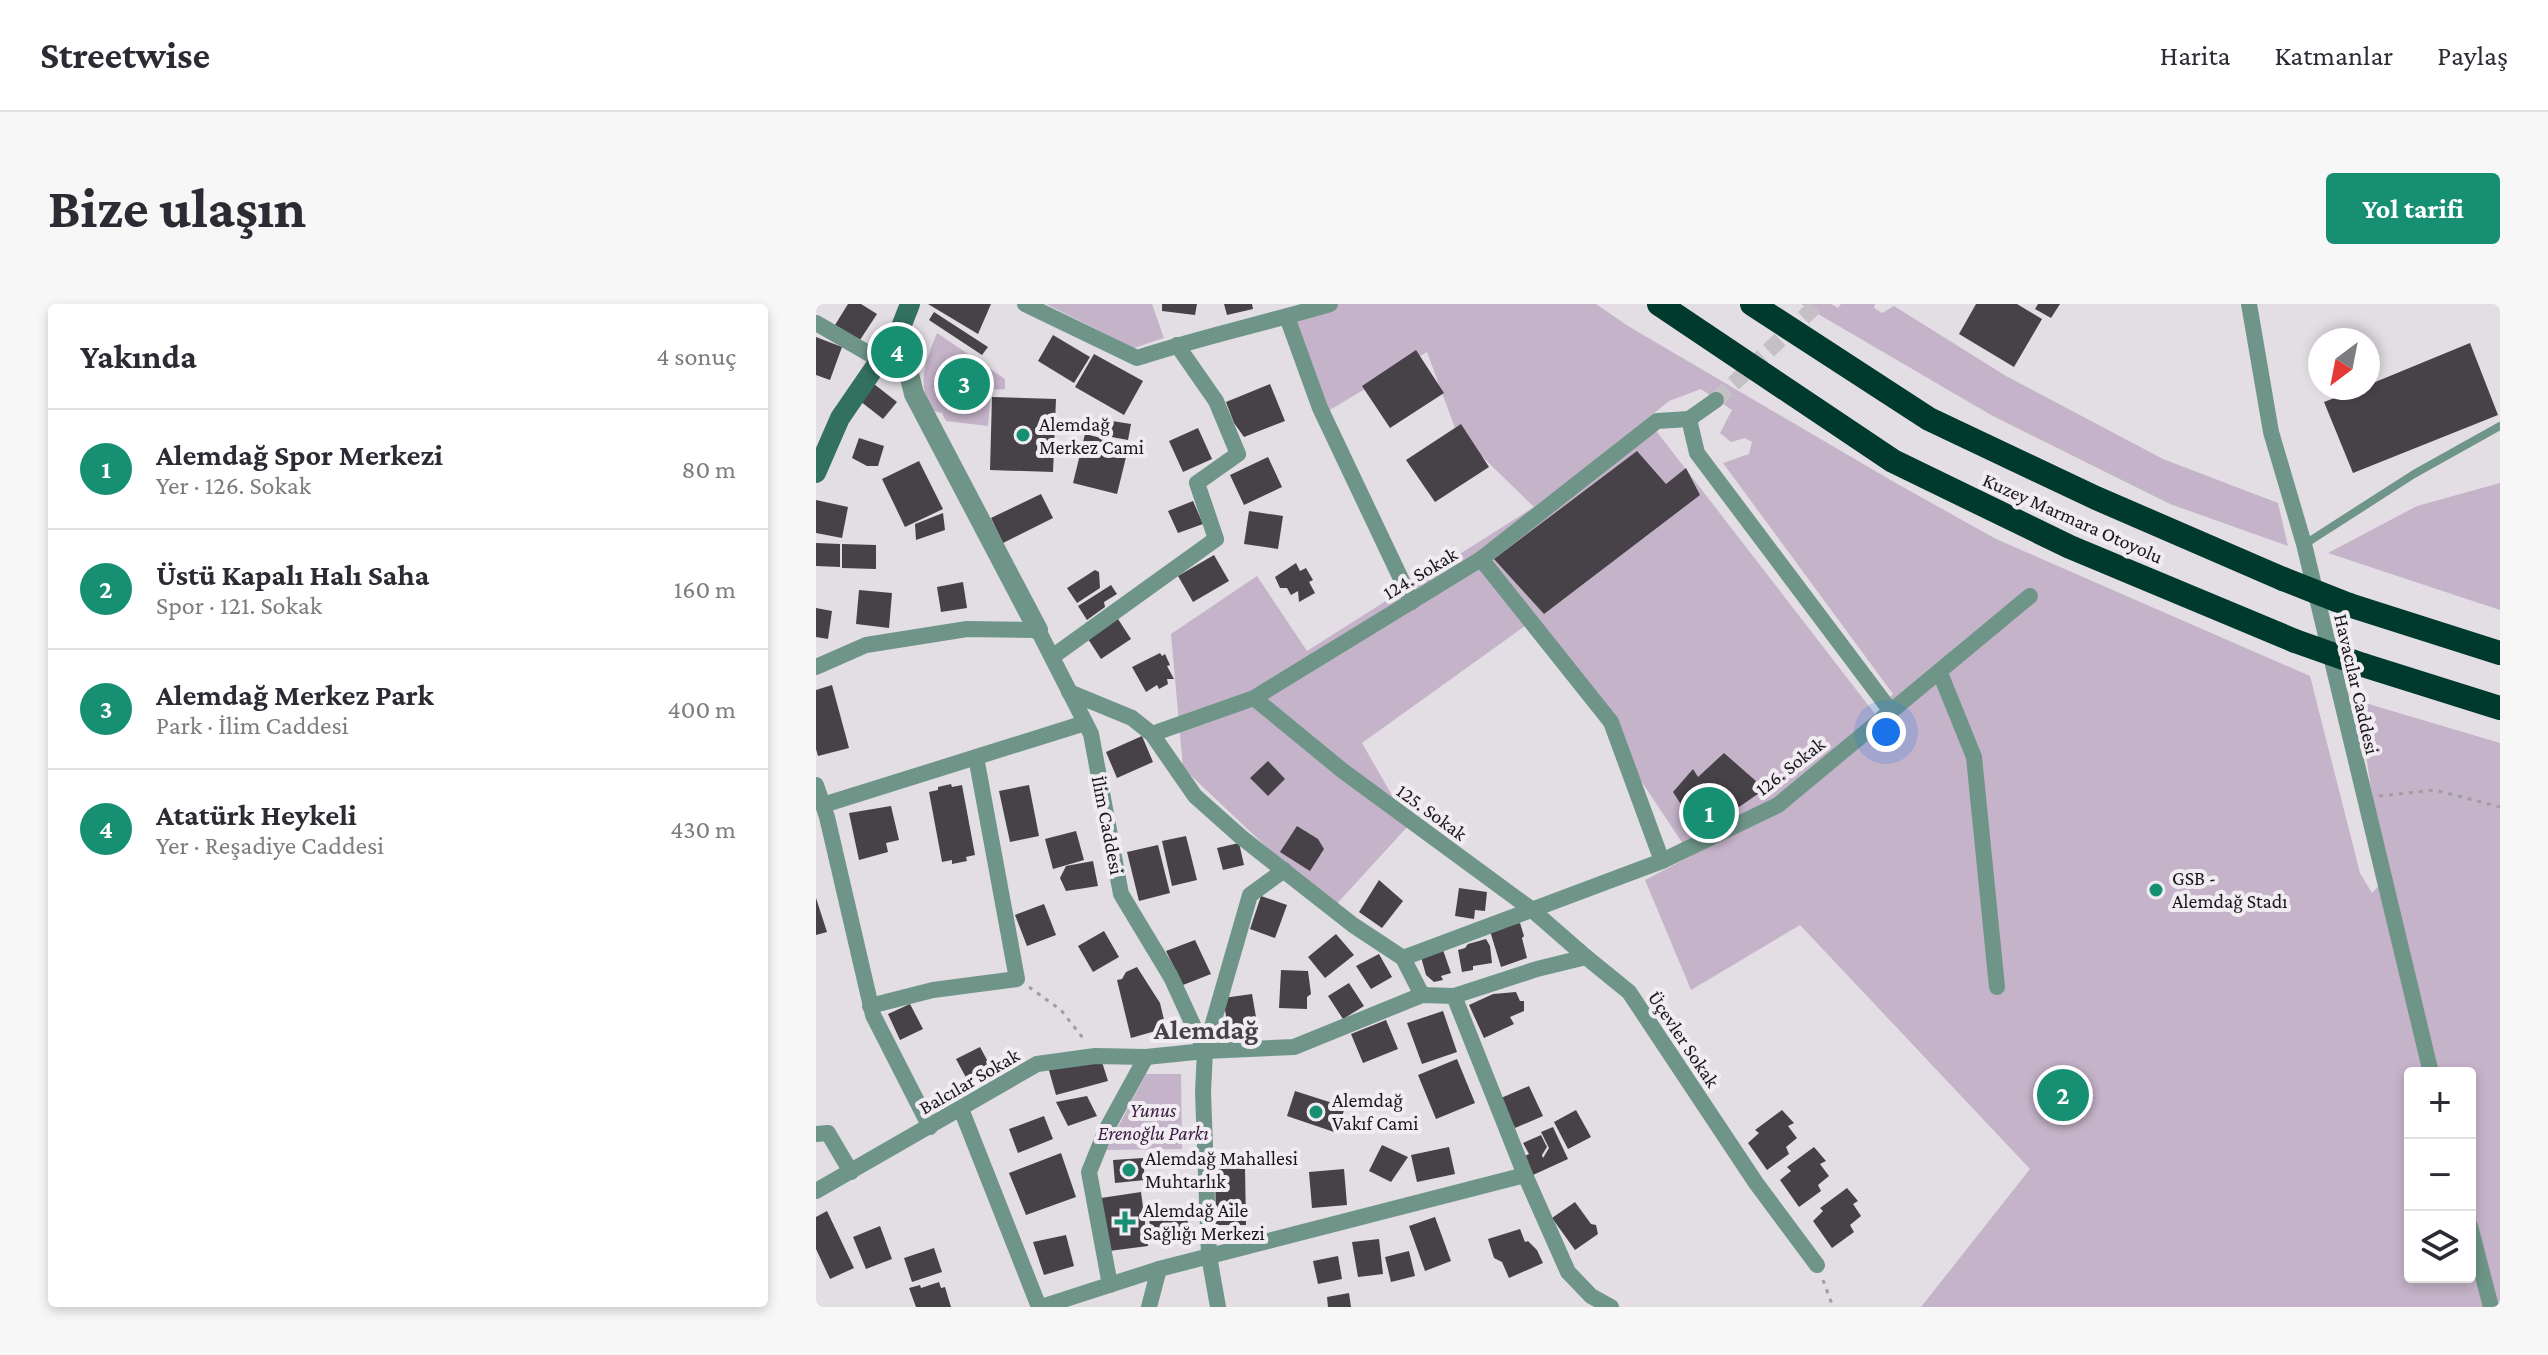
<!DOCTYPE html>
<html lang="tr">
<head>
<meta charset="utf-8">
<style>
  :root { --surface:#fff; --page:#f7f7f7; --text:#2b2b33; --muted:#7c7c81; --line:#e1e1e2; --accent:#168f73 }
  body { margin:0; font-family:"Crimson Pro",serif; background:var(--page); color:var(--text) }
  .controls { position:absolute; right:24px; bottom:24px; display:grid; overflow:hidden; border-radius:8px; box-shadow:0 4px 12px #0003 }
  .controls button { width:72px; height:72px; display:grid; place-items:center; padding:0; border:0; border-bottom:2px solid var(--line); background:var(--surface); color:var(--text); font:40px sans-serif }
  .compass { position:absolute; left:1492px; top:24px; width:72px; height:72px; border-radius:50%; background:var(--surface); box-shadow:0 4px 12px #0003; rotate:212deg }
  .you { position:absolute; left:1070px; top:428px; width:28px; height:28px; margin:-20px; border:6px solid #fff; border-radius:50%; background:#1a73e8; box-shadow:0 0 0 12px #1a73e833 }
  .badge { display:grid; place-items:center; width:52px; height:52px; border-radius:50%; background:var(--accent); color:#fff; font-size:26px; font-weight:700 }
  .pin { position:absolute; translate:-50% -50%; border:4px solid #fff; box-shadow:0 2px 8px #0006 }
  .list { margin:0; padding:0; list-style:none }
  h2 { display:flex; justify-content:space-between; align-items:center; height:104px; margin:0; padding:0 32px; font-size:34px }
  h2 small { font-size:26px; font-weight:400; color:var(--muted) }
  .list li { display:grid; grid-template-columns:52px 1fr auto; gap:24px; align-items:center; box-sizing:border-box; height:120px; padding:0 32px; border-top:2px solid var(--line) }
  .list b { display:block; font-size:30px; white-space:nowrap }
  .list p { margin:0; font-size:26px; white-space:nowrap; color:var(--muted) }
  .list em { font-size:26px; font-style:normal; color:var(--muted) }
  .icon { flex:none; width:44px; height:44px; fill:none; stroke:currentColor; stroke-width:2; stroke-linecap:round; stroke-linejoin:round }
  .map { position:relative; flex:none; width:1684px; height:1003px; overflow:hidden; border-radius:8px }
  header { display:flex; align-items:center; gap:48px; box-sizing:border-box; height:112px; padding:0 40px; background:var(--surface); border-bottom:2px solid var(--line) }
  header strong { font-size:38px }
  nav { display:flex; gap:44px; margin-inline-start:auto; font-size:28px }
  .intro { display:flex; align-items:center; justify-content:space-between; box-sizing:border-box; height:192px; padding:0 48px }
  h1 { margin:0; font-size:56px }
  .button { padding:20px 36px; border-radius:8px; background:var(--accent); color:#fff; font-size:28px; font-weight:700 }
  main { display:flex; gap:48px; padding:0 48px }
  aside { flex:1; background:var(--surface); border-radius:8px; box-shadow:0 4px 12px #0003 }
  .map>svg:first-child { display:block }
  .green { fill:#c5b3c9; fill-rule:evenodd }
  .building { fill:#464247 }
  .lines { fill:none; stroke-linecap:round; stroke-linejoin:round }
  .minor-tunnel { stroke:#c5c0c6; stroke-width:16; stroke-dasharray:16 8; stroke-linecap:butt }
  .path { stroke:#a19da1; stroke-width:3; stroke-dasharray:4 6; stroke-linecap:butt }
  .service { stroke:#6f9588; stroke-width:8 }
  .minor { stroke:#6f9588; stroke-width:16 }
  .tertiary { stroke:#6f9588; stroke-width:20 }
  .secondary { stroke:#33715f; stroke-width:20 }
  .motorway { stroke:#003a2d; stroke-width:24 }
  .motorway-bridge { stroke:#003a2d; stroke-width:24 }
  .poi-dot { fill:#168f73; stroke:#f1ecf2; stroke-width:3 }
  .labels { text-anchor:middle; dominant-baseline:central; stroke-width:8; stroke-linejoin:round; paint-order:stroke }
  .poi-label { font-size:20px; fill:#191719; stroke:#f1ecf2; text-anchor:start }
  .street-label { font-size:20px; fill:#191719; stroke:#f1ecf2 }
  .park-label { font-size:20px; font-style:italic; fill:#3f2044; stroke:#f1ecf2 }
  .district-label { font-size:28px; font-weight:bold; fill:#464247; stroke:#f1ecf2 }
</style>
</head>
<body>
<header>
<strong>Streetwise</strong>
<nav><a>Harita</a><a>Katmanlar</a><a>Paylaş</a></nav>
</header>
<div class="intro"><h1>Bize ulaşın</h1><a class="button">Yol tarifi</a></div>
<main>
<aside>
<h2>Yakında<small>4 sonuç</small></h2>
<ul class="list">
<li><span class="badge">1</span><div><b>Alemdağ Spor Merkezi</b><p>Yer · 126. Sokak</p></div><em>80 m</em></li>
<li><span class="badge">2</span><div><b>Üstü Kapalı Halı Saha</b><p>Spor · 121. Sokak</p></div><em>160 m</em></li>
<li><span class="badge">3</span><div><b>Alemdağ Merkez Park</b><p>Park · İlim Caddesi</p></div><em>400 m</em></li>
<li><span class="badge">4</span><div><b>Atatürk Heykeli</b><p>Yer · Reşadiye Caddesi</p></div><em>430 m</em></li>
</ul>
</aside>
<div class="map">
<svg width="1684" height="1003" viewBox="0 0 1684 1003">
  <rect width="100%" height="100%" fill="#e3dee4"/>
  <!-- green -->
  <g class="green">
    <path d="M 230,0 L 336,0 L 348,34 L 318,44 Z"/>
    <path d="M 514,0 L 780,0 L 812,22 L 1078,178 L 1180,235 L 1494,372 L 1544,569 L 1556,589 L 1568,576 L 1550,450 L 1539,396 L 1684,439 L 1684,1003 L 1105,1003 L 1214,865 L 984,621 L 875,686 L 829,576 L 875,552 L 784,415 L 709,322 L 546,439 L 593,521 L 516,605 L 367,464 L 355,330 L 441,272 L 491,347 L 718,203 L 640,127 L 611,48 L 507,110 L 473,17 ZM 885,85 L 916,106 L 904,129 L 915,138 L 929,134 L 936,138 L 933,150 L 907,159 L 1077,390 L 1059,410 L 831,115 L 853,97 ZM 1594,769 L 1654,769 L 1654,973 L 1594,973 Z"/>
    <path d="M 985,0 L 1015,0 L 1022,4 L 1025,0 L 1059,0 L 1058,4 L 1066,9 L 1078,2 L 1190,72 L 1347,155 L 1462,199 L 1472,242 L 1354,200 L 1175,111 Z"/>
    <path d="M 121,29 L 189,75 L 189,85 L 175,86 L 172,122 L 130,117 L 126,109 L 112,106 C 103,73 109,59 121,29 Z"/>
    <path d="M 1684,179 L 1684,306 L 1512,249 L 1601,202 Z"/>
    <path d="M 330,770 L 365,770 L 366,845 L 290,846 Z"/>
  </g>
  <!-- building -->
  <g class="building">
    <path d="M 32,0 L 45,0 L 61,10 L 44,36 L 19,21 Z"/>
    <path d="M 112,0 L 175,0 L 162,30 Z"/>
    <path d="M 346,0 L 381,0 L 379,11 L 346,7 Z"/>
    <path d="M 408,0 L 436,0 L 437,5 L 411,11 Z"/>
    <path d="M 1160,0 L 1201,0 L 1226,15 L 1198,63 L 1143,30 Z"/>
    <path d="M 1222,0 L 1244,0 L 1235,14 L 1219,5 Z"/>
    <path d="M 118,8 L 172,43 L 166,51 L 113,16 Z"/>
    <path d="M 237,31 L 274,53 L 258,79 L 222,57 Z"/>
    <path d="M 0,33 L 26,43 L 14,76 L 0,71 Z"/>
    <path d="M 1654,39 L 1682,111 L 1537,169 L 1508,98 L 1544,84 L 1552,84 L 1552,81 Z"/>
    <path d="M 600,46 L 628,89 L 574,124 L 546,82 Z"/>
    <path d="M 278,50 L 327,77 L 308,111 L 259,83 Z"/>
    <path d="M 58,80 L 81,98 L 67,115 L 44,97 Z"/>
    <path d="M 454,80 L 469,117 L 428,133 L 418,119 L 410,98 Z"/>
    <path d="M 176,93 L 240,95 L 237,168 L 174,166 Z"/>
    <path d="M 271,113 L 315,120 L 312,136 L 268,128 Z"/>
    <path d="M 645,120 L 673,163 L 619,198 L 590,156 Z"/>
    <path d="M 382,124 L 396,155 L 367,168 L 353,137 Z"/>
    <path d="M 269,130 L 313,141 L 301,190 L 257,179 Z"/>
    <path d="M 43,134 L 68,142 L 62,162 L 51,162 L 36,154 Z"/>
    <path d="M 821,147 L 850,180 L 870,164 L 884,191 L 728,310 L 678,255 Z"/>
    <path d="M 452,153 L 466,183 L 428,201 L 414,171 Z"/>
    <path d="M 103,157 L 127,205 L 89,223 L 66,175 Z"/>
    <path d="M 225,190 L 237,214 L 187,239 L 175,214 Z"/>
    <path d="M 0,196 L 32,203 L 26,234 L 0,229 Z"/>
    <path d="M 377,197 L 387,220 L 362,229 L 352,207 Z"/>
    <path d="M 433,207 L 467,212 L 462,245 L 428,240 Z"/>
    <path d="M 127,209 L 129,226 L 100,236 L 99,220 Z"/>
    <path d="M 0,239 L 24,240 L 24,263 L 0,262 Z"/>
    <path d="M 26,240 L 60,241 L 60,265 L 26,264 Z"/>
    <path d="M 398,251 L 413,277 L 377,298 L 362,272 Z"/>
    <path d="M 480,259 L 484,267 L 490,264 L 497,276 L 493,278 L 499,289 L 483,298 L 482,287 L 475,291 L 471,284 L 464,284 L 459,273 Z"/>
    <path d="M 279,266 L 283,268 L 284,284 L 261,299 L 251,284 Z"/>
    <path d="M 147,278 L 151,304 L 125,308 L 121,283 Z"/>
    <path d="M 295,281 L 301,290 L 288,298 L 289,303 L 271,316 L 262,302 Z"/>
    <path d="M 43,286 L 76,289 L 73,324 L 40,320 Z"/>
    <path d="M 0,304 L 16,307 L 12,335 L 0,333 Z"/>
    <path d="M 302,315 L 315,335 L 285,355 L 272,335 Z"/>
    <path d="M 344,349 L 346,352 L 349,350 L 354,361 L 351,362 L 358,375 L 351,375 L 352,380 L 343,385 L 341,381 L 330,388 L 316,363 Z"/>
    <path d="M 16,381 L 33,444 L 2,452 L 0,445 L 0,386 Z"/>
    <path d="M 326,432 L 337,458 L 301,474 L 290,448 Z"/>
    <path d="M 908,449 L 949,485 L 884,530 L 857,488 L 877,465 L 882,473 Z"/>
    <path d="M 452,457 L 469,475 L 452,492 L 434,474 Z"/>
    <path d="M 135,480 L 136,483 L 146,481 L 159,551 L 150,553 L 151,557 L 136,560 L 136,556 L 126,558 L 113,488 L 122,486 L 122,483 Z"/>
    <path d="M 213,481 L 223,532 L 194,538 L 183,487 Z"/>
    <path d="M 75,502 L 83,536 L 70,539 L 72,548 L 43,556 L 33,509 Z"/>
    <path d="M 481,522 L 502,535 L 508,545 L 494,567 L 464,548 Z"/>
    <path d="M 260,527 L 268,556 L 237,565 L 229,535 Z"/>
    <path d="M 370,532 L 381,576 L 356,582 L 346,537 Z"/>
    <path d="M 423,539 L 428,561 L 407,566 L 401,544 Z"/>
    <path d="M 342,541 L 354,589 L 323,597 L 311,548 Z"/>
    <path d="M 277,557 L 282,582 L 250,587 L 244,574 L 250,562 Z"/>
    <path d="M 563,576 L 587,597 L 566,624 L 543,608 Z"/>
    <path d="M 643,584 L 671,588 L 669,607 L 659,606 L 658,615 L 639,612 Z"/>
    <path d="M 445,592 L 471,601 L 459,634 L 434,625 Z"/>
    <path d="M 0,594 L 11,628 L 0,631 Z"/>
    <path d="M 228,600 L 240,631 L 211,642 L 199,611 Z"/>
    <path d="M 704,619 L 708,632 L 706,634 L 711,654 L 685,663 L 674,627 Z"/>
    <path d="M 288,627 L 303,653 L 277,668 L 262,642 Z"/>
    <path d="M 520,630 L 538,651 L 509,674 L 492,653 Z"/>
    <path d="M 670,635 L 674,642 L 676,659 L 657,662 L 657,666 L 646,668 L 642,646 L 649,644 L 652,640 Z"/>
    <path d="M 379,636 L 395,670 L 367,681 L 350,647 Z"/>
    <path d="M 627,646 L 635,669 L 625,672 L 627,676 L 618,678 L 610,671 L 605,653 Z"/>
    <path d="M 563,650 L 576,673 L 555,685 L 540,662 Z"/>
    <path d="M 321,663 L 344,699 L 350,724 L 315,734 L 301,676 L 306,675 L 310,668 Z"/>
    <path d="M 465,666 L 492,667 L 495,690 L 491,693 L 491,705 L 463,704 Z"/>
    <path d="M 533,679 L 548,702 L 527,715 L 512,692 Z"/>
    <path d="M 700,688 L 704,697 L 708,697 L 708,707 L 694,713 L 698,720 L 668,734 L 653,701 L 677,690 Z"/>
    <path d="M 436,690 L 441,719 L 412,724 L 407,694 Z"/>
    <path d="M 94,700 L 107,725 L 84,736 L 72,710 Z"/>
    <path d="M 627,707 L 641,748 L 606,760 L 591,719 Z"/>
    <path d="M 570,716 L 582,745 L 547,759 L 535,730 Z"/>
    <path d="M 164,743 L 177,767 L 153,779 L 140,755 Z"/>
    <path d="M 641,755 L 659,799 L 620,815 L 602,771 Z"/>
    <path d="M 286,758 L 292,777 L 240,791 L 232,763 Z"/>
    <path d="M 713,782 L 727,812 L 699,824 L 685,794 Z"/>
    <path d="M 479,787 L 529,803 L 521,829 L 471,812 Z"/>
    <path d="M 271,792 L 281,812 L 252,822 L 240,798 Z"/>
    <path d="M 760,806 L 775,833 L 752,845 L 738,818 Z"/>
    <path d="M 966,806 L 978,819 L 972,822 L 981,834 L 970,843 L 973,850 L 951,866 L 932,839 L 943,829 L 939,826 Z"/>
    <path d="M 228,812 L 237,835 L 202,849 L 193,825 Z"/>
    <path d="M 737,823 L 752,855 L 717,871 L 709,852 L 713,850 L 707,839 L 725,831 L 731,843 L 726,851 L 727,854 L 733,844 L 725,828 Z"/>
    <path d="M 566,841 L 592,853 L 575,878 L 553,867 Z"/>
    <path d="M 633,843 L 639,870 L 601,878 L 595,851 Z"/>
    <path d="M 998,843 L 1010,857 L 1004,860 L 1013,872 L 1002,881 L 1005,887 L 983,903 L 964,876 L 975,867 L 971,863 Z"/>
    <path d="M 245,849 L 260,893 L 210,911 L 193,869 Z"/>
    <path d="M 327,854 L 329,876 L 299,879 L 297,856 Z"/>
    <path d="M 399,863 L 429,863 L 430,921 L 400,921 Z"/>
    <path d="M 528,865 L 531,901 L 496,904 L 493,868 Z"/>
    <path d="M 1031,884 L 1042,897 L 1037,900 L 1045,912 L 1034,921 L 1038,928 L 1016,944 L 997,917 L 1007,907 L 1004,904 Z"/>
    <path d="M 325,888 L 332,942 L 293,947 L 285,894 Z"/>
    <path d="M 759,898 L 775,920 L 780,921 L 782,930 L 759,946 L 736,914 Z"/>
    <path d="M 11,907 L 38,964 L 14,975 L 0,945 L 0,913 Z"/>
    <path d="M 371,909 L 373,932 L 335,935 L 333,912 Z"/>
    <path d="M 619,913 L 635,957 L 609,967 L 593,922 Z"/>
    <path d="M 64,922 L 76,955 L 50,965 L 37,933 Z"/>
    <path d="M 704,925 L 709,938 L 712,937 L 721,946 L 727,959 L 693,974 L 686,958 L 678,954 L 672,935 Z"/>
    <path d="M 250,931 L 258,962 L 228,971 L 217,938 Z"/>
    <path d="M 563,935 L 567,970 L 542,973 L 536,938 Z"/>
    <path d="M 118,944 L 126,968 L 96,978 L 88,954 Z"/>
    <path d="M 593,947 L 599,972 L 575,978 L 569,953 Z"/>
    <path d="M 522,952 L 526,975 L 502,980 L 497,957 Z"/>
    <path d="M 123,978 L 125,984 L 129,983 L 135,1003 L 100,1003 L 93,984 L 104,981 L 105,984 Z"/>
    <path d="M 533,989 L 535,1003 L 512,1003 L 511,993 Z"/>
  </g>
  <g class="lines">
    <!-- minor-tunnel -->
    <path class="minor-tunnel" d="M 900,96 L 1002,0"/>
    <!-- path -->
    <g class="path">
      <path d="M 1563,492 L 1619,486 L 1684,503"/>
      <path d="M 213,683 L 245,706 L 270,738"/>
      <path d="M 1007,976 L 1017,1003"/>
    </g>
    <!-- service -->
    <path class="service" d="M 1489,240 L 1598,170 L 1684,122"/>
    <!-- minor -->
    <g class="minor">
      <path d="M 209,0 L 321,54 C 385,33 450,19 514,0"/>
      <path d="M 1433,0 L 1455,128 L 1488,240 L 1615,769"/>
      <path d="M 471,13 L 504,104 L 596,298"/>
      <path d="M 0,19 L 64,56 L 91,62 L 83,28"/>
      <path d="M 873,115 L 881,149 L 1074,406"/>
      <path d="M 873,115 L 900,96"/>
      <path d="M 665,255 L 795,418 L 846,557"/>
      <path d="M 236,353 L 400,235 L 381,179 L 422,150 L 400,97 L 361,41"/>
      <path d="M 0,363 L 50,341 L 151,325 L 222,326 L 275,430 L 305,590 L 355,673 L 389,747 L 387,788 L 393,952 L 402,1003"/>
      <path d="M 1124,369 L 1158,453 L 1181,683"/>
      <path d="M 253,388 L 316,414 L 336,430 L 379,492 L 425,533 L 537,621 L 587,654 L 606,691"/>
      <path d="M 438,394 L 527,467 L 715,605 L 770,653"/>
      <path d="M 336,430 L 438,394 L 665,255 L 841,117 L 873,115"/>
      <path d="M 0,481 L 11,513 L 57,711 L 114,823"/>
      <path d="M 7,501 L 269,419"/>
      <path d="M 587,654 L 846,557 L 962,501 L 1214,292"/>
      <path d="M 638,692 L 721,665 L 770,653 L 813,688 L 940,879 L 1001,961"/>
      <path d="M 54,702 L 117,686 L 201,675 L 160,453"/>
      <path d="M 389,747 L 434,591 L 468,566"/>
      <path d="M 145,805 L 223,1003"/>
      <path d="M 0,830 L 12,829 L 35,868"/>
      <path d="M 0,887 L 221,760 L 279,752 L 330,753 L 389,747 L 478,743 L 606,691 L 638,692 L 709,871 L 752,968 L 775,992 L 795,1003"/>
      <path d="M 1654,922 L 1675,1003"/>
      <path d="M 294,981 L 273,868 L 290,826 L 330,753"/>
      <path d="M 225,1003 L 343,965"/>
      <path d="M 333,1003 L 343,965 L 709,871"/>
    </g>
    <!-- tertiary -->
    <path class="tertiary" d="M 91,62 L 98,90 L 222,326"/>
    <!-- secondary -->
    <path class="secondary" d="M 0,169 L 24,114 L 83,28 L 94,0"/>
    <!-- motorway -->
    <g class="motorway">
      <path d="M 843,0 L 1077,157 L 1254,243 L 1479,337"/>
      <path d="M 936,0 L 1113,115 L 1280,194 L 1467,275"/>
      <path d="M 1533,301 L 1684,349"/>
      <path d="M 1547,361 L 1684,404"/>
    </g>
    <!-- motorway-bridge -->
    <g class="motorway-bridge">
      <path d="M 1467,275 L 1533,301"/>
      <path d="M 1479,337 L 1547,361"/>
    </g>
  </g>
  <!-- markers -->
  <g class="poi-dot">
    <circle cx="207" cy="131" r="8"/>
    <circle cx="1340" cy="586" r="8"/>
    <circle cx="500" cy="808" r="8"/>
    <circle cx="313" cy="866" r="8"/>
    <path d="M305 906h8v8h8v8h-8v8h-8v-8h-8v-8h8z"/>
  </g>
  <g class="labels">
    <!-- poi labels -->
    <g class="poi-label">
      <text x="223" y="120">Alemdağ<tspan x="223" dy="23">Merkez Cami</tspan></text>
      <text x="1356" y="574">GSB -<tspan x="1356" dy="23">Alemdağ Stadı</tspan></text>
      <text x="516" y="796">Alemdağ<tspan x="516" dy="23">Vakıf Cami</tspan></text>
      <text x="329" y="854">Alemdağ Mahallesi<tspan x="329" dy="23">Muhtarlık</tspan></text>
      <text x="327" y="906">Alemdağ Aile<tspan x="327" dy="23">Sağlığı Merkezi</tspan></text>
    </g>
    <!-- street labels -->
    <g class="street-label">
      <text transform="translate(1257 214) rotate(24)">Kuzey Marmara Otoyolu</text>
      <text transform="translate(604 269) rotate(-31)">124. Sokak</text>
      <text transform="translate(1541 380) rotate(77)">Havacılar Caddesi</text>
      <text transform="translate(974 462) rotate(-38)">126. Sokak</text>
      <text transform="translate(616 508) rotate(36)">125. Sokak</text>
      <text transform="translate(292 521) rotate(79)">İlim Caddesi</text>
      <text transform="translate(868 735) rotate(56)">Üçevler Sokak</text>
      <text transform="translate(153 777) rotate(-30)">Balcılar Sokak</text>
    </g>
    <!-- park labels -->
    <g class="park-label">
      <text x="337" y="806">Yunus<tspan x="337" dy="23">Erenoğlu Parkı</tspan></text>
    </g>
    <!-- district labels -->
    <g class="district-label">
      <text x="390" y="725">Alemdağ</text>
    </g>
  </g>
</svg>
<div class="controls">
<button>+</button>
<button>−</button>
<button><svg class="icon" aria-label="layers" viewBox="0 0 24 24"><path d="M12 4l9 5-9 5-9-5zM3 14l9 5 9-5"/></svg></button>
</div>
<svg class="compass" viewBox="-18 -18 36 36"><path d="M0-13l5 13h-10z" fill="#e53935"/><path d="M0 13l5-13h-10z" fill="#7c7c81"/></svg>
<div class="you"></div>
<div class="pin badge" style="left:893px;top:509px">1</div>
<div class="pin badge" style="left:1247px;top:791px">2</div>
<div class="pin badge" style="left:148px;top:80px">3</div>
<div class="pin badge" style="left:81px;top:48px">4</div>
</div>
</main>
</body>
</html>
